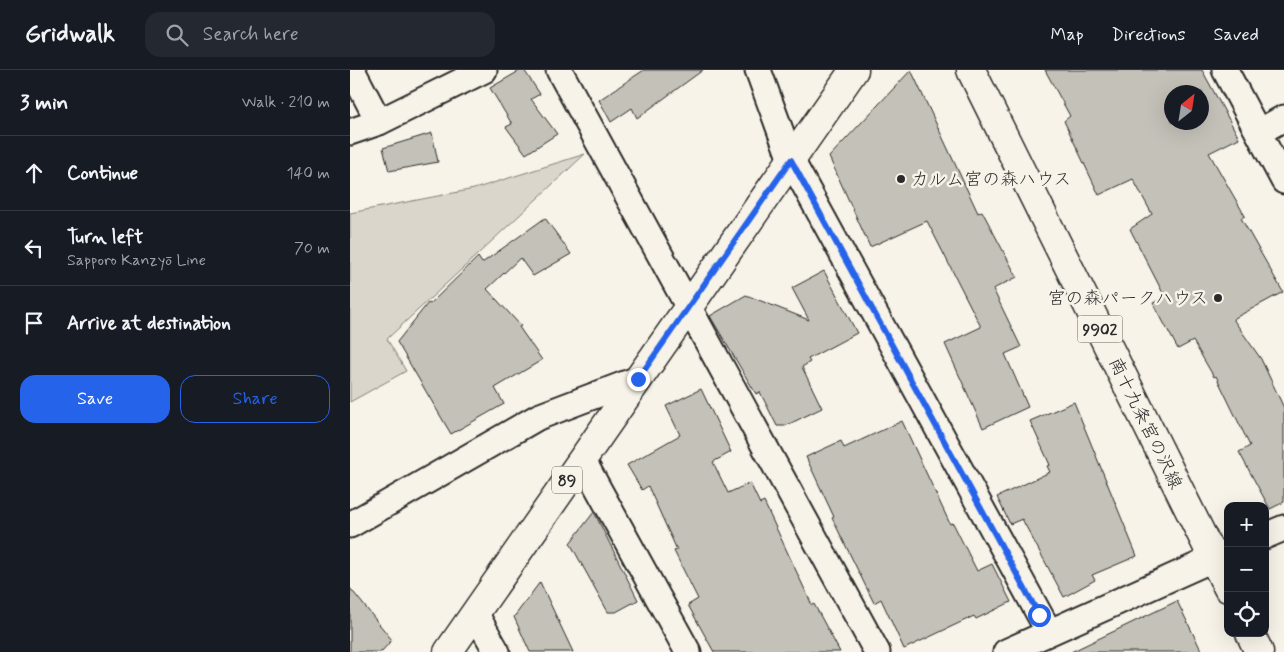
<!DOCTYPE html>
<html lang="en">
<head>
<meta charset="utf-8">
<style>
  body { margin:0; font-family:Mynerve,"Klee One",sans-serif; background:#242831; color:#f1f3f6 }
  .controls { position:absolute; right:15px; bottom:15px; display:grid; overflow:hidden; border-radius:10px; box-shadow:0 5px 20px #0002 }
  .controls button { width:45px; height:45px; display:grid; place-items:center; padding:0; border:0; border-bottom:1px solid #363941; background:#171b24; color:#f1f3f6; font:25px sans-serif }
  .compass { position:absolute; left:814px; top:15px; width:45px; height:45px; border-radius:50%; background:#171b24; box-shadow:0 5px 20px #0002; rotate:30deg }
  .stop { position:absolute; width:15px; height:15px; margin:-11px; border:4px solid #2563eb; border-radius:50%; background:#fff }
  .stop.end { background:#2563eb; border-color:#fff; box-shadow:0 1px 5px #0008 }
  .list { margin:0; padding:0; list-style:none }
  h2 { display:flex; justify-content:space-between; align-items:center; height:65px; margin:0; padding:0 20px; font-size:21px }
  h2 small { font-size:16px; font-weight:400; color:#9ea1a6 }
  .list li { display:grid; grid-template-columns:32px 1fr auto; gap:15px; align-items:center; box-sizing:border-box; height:75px; padding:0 20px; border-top:1px solid #363941 }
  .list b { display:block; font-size:19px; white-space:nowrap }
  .list p { margin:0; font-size:16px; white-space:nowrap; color:#9ea1a6 }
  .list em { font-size:16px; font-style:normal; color:#9ea1a6 }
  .actions { display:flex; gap:10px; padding:15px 20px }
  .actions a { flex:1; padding:11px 0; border:1px solid #2563eb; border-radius:15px; text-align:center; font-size:18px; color:#2563eb }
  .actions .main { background:#2563eb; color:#fff }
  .icon { flex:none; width:28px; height:28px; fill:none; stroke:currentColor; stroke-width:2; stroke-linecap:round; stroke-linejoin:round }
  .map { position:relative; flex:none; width:934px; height:582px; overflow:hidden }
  header { display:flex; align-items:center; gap:30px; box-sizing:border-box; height:70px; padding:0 25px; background:#171b24; border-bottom:1px solid #363941 }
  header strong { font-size:24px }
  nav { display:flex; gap:28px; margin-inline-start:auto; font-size:18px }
  .search { width:350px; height:45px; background:#242831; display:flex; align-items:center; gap:12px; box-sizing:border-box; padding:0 18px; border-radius:15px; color:#9ea1a6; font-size:19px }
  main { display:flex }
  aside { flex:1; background:#171b24 }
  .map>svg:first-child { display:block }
  .green { fill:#dad6cc; stroke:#82807c }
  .building { fill:#c4c1b9; stroke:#2b2b2b; fill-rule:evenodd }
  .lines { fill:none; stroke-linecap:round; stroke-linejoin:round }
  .minor-casing { stroke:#2b2b2b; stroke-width:29 }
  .major-casing { stroke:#2b2b2b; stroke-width:31 }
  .minor { stroke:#f7f3e8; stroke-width:25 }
  .major { stroke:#f7f3e8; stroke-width:28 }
  .route { stroke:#2563eb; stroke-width:6 }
  .poi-dot { fill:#2b2b2b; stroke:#f7f3e8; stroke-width:2 }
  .labels { text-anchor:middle; stroke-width:5; stroke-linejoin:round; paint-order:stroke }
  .shield { fill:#f7f3e8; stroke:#686764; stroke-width:1 }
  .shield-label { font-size:16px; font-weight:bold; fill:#2b2b2b }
  .poi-label { font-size:18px; fill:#2b2b2b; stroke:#f7f3e8; text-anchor:start }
  .street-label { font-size:18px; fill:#2b2b2b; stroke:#f7f3e8 }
</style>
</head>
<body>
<header>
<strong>Gridwalk</strong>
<div class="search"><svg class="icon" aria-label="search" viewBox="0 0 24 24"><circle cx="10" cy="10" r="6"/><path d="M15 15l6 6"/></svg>Search here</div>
<nav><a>Map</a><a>Directions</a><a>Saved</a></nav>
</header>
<main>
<aside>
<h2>3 min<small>Walk · 210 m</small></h2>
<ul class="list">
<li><svg class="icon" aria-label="ahead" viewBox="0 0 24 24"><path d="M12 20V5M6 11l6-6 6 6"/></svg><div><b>Continue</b></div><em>140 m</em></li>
<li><svg class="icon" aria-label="left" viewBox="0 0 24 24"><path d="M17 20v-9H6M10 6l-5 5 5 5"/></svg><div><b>Turn left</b><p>Sapporo Kanzyō Line</p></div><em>70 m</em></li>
<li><svg class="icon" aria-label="arrive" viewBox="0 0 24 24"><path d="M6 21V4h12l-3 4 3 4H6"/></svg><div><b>Arrive at destination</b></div></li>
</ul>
<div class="actions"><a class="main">Save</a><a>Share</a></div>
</aside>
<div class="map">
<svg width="934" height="582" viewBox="0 0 934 582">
  <rect width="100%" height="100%" fill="#f7f3e8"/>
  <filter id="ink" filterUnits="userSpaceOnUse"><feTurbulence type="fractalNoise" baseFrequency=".02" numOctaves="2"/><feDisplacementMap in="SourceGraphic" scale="10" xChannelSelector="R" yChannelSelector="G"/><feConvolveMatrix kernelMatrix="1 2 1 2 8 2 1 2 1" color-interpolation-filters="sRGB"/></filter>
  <g filter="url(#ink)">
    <path class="green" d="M235,84L37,269L56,301L0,332V143L124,119Z"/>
    <g class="building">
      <path d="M171,0H174L190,24L181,29L207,64L176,84L156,57L162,54L140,18Z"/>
      <path d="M294,0H353L287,48L282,38L261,52L249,30Z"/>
      <path d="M561,0L628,143L632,141L667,207L643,219L671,277L655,284L678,337L633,358L595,274L631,257L577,151L520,177L479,87Z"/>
      <path d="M695,0H852L889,68L859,83L895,146L891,148L933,222L883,249L911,289L934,338V432L920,439L889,382L900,376L866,306L864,307L843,271L828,279L803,233L815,227L780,159L802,144L783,109L749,125L714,51L720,46ZM822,22H852V52H822Z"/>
      <path d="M82,63L88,92L39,101L33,78Z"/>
      <path d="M195,148L221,184L183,206L170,188L137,219L171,256L169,257L192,290L145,318L154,334L101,364L47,272L78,233L80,234L128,187L132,193Z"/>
      <path d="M474,201L507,263L458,289L460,292L452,297L472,338L435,356H427L410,322L406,324L360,246L396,225L459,250L442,218Z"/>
      <path d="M351,319L381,382L363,392L378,423L400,413L410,434L414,432L462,535L464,534L490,582H364L338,535L348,529L324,481L327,480L298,416L292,420L277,395L330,365L316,336Z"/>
      <path d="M724,332L787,486L742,505L745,510L714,527L672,449L660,454L647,427L700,402L697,396L700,395L680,351Z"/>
      <path d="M552,351L600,454L603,453L627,501L642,494L661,532L626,549L624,546L554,579L531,529L524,533L482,448L484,447L456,387L491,371L494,378Z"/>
      <path d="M244,442L288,530L266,542H258L220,473Z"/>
      <path d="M190,512L223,582H180L164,547Z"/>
      <path d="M0,518L42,570L31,582H0Z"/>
      <path d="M827,531L852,582H721Z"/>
    </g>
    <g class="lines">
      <g class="minor-casing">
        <g id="minor">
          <path d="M2,0L29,52"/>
          <path d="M209,0L527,582"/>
          <path d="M408,0L441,90L699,562"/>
          <path d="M875,0L934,111"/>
          <path d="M0,62L29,52L134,0"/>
          <path d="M909,62L934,48"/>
          <path d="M232,389L338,582"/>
          <path d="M0,455L188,347L288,309"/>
          <path d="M915,466L934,458"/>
          <path d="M125,543L147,582"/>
          <path d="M656,582L878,482"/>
        </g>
      </g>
      <g class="major-casing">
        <g id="major">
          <path d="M621,0L878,518"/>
          <path d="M900,563L909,582"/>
          <path d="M98,582L504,0"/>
        </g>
      </g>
      <use href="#minor" class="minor"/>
      <use href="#major" class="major"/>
    </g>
  </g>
  <g class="lines" filter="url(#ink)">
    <path class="route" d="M288,309L441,90L689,545"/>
  </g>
  <g class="poi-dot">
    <circle cx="551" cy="109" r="5"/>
    <circle cx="868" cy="228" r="5"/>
  </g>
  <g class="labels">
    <g class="shield">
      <rect x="727.5" y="245.5" width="45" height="27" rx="4"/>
      <rect x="202" y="396.5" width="30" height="27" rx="4"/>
    </g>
    <g class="shield-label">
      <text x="750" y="265">9902</text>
      <text x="217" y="416">89</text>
    </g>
    <g class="poi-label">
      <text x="561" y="115">カルム宮の森ハウス</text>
      <text x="858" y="234" text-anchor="end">宮の森パークハウス</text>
    </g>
    <g class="street-label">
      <text transform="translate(796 353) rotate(64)" y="6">南十九条宮の沢線</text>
    </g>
  </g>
</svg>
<div class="controls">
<button>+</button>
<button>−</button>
<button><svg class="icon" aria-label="locate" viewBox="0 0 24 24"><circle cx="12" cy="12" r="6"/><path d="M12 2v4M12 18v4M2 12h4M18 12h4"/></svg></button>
</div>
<svg class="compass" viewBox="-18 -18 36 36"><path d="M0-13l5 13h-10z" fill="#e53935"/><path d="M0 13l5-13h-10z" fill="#9ea1a6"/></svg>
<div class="stop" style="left:689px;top:545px"></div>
<div class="stop end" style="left:288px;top:309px"></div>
</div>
</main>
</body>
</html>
